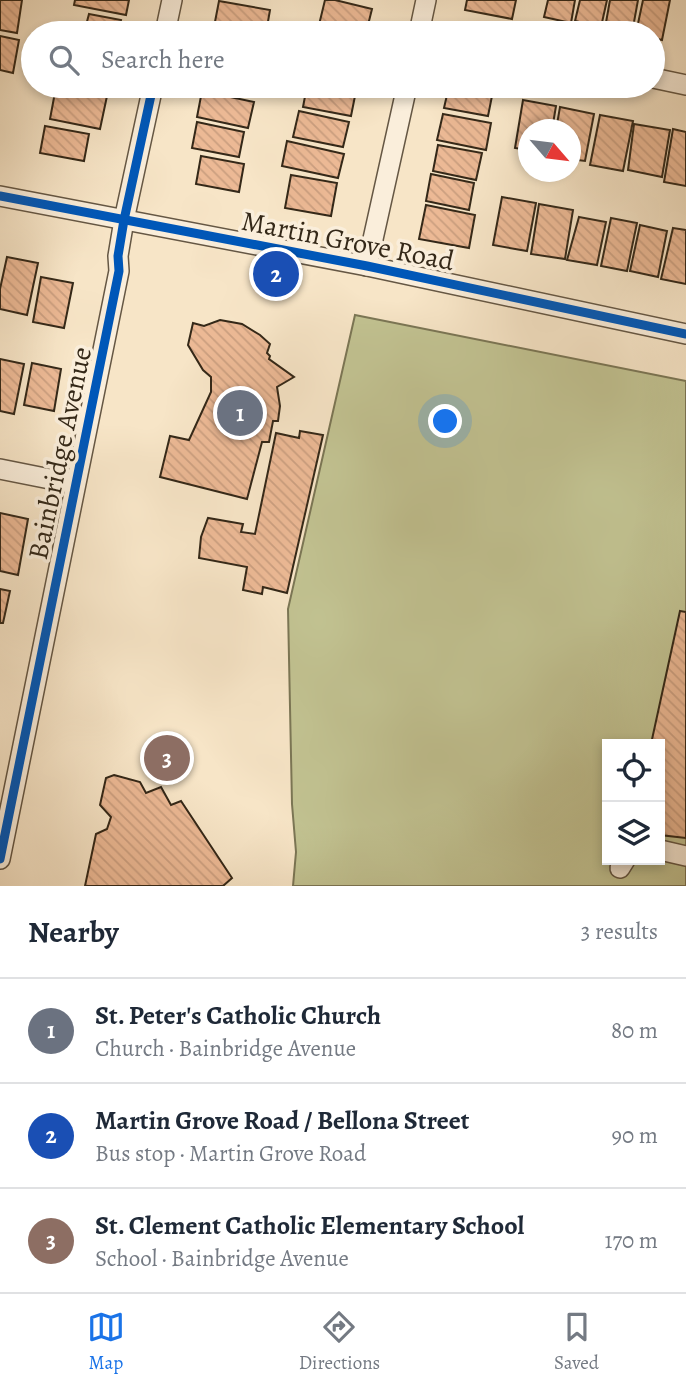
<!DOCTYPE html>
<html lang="en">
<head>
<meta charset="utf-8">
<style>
  body { margin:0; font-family:Alegreya,serif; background:#f2f2f3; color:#1f2937 }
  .controls { position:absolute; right:21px; bottom:21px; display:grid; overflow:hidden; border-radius:0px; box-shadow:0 4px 10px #0003 }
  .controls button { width:63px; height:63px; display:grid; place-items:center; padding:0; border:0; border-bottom:2px solid #e0e1e3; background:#fff; color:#1f2937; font:35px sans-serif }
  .compass { position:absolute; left:518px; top:119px; width:63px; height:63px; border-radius:50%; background:#fff; box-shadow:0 4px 10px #0003; rotate:118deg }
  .you { position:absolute; left:446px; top:422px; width:24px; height:24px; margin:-18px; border:5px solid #fff; border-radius:50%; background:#1a73e8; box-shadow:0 0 0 10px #1a73e833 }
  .badge { display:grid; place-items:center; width:46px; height:46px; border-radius:50%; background:#1a73e8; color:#fff; font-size:23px; font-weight:700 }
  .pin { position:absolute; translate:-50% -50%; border:4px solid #fff; box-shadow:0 2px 7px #0006 }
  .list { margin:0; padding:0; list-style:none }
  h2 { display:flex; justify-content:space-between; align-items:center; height:91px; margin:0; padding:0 28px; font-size:30px }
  h2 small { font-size:23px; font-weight:400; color:#747a83 }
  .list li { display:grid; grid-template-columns:46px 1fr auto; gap:21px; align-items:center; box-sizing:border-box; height:105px; padding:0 28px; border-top:2px solid #e0e1e3 }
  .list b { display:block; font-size:26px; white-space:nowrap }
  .list p { margin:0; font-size:23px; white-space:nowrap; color:#747a83 }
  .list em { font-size:23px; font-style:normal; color:#747a83 }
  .icon { flex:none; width:38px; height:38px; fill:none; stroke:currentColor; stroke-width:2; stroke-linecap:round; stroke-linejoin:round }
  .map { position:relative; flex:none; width:686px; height:886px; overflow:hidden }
  .search { position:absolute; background:#fff; box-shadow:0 4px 10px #0003; left:21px; right:21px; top:21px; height:77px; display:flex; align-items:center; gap:18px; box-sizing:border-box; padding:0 24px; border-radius:38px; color:#747a83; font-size:26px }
  .sheet { height:406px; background:#fff }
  nav { display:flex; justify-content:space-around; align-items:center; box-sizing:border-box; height:98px; border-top:2px solid #e0e1e3; background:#fff; font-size:19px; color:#747a83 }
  nav a { display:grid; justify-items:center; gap:4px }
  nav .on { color:#1a73e8 }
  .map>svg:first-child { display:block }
  .park { fill:#c2c392; stroke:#7b7655; stroke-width:2; fill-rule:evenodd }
  .building { fill:url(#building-back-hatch); stroke:#342818; stroke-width:2 }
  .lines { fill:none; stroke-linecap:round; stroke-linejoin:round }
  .minor-casing { stroke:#655744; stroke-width:22 }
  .minor { stroke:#faeedb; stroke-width:19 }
  .cycleway-casing { stroke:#faeedb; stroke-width:13 }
  .cycleway { stroke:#0057b8; stroke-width:9 }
  .labels { text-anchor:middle; stroke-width:7; stroke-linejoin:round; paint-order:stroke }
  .street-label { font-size:28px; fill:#342818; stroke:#faeedb }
</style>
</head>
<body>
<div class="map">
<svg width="686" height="886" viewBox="0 0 686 886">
  <defs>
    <pattern id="building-back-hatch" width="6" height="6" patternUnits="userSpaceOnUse" patternTransform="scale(1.75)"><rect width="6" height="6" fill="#ecb995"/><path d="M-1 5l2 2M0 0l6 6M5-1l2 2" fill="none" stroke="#cb9f80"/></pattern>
  </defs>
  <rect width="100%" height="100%" fill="#f7e5c7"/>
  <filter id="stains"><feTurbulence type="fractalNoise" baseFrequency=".00286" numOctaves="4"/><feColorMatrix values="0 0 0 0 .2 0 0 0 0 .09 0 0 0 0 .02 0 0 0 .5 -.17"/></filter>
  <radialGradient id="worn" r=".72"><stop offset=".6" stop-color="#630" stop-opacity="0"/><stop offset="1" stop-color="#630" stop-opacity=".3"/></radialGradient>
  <path class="park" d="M355,315L686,381V886H293L296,852L292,804L288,609ZM607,744H660V860H607Z"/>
  <g class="building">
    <path d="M0,0H22L17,33L0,30Z"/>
    <path d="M75,0H129L126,15L74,5Z"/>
    <path d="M325,0H335L372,9L366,33H336L318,29Z"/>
    <path d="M467,0H516L512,19L465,10Z"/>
    <path d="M548,0H575L571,23L544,17Z"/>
    <path d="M580,0H607L601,27L575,21Z"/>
    <path d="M610,0H638L632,33L605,28Z"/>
    <path d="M643,0H670L662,40L653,38V33H636Z"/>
    <path d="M219,1L270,10L266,33H249L214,27Z"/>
    <path d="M89,14L121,20L118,33H84Z"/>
    <path d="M0,36L19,40L13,73L0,70Z"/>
    <path d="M206,86H251L249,96L205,88Z"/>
    <path d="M307,86H357L351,116L303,107Z"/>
    <path d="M449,86H494L488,116L444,108Z"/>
    <path d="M56,87L107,96L100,129L50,119Z"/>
    <path d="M202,91L254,102L248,128L197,117Z"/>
    <path d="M523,100L556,106L552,130H528V150L515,148Z"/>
    <path d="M560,107L594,114L585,161L570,159V130H556Z"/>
    <path d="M299,111L349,122L343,147L293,137Z"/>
    <path d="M443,114L491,123L486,150L437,140Z"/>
    <path d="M600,115L633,121L623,171L590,165Z"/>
    <path d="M197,122L244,132L239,157L192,148Z"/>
    <path d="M634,124L670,130L662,177L628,170Z"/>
    <path d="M45,126L89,134L84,161L40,153Z"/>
    <path d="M673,129L686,132V186L664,182Z"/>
    <path d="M287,141L344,154L338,178L282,166Z"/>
    <path d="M438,145L482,153L476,180L433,171Z"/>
    <path d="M201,156L244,164L239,192L196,184Z"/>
    <path d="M431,174L474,183L469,210L426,201Z"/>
    <path d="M291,175L337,183L331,216L285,208Z"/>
    <path d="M502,197L536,203L527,251L493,245Z"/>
    <path d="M539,204L573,210L565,259L531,254Z"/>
    <path d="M426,205L475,215L469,248L419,239Z"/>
    <path d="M579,217L606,222L597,265L567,260Z"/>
    <path d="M611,218L637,223L627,271L601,266Z"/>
    <path d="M640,225L667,231L658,277L630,271Z"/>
    <path d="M673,228L686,230V284L661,279Z"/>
    <path d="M7,257L38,263L27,315L0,309V289Z"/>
    <path d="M41,277L73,283L64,328L33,322Z"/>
    <path d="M220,320L242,324L260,335L270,344L267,353L270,356L269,359L294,377L277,387L280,406L278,421H273L269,442H262L247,499L160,477L170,436L189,440L211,392V377L203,370L188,345L193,323L204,326Z"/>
    <path d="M0,359L24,364L14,414L0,411Z"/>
    <path d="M32,363L61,369L54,411L24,405Z"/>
    <path d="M300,431L323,435L287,593L263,587L262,594L243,590L247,567L199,558L201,537L208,518L243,524L241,532L255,534L276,433L299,438Z"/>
    <path d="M0,513L28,519L18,575L0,571Z"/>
    <path d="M0,589L10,591L3,623H0Z"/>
    <path d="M680,611L686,612V838L660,835V744H651Z"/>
    <path d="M114,775L140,782L146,793L161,787L171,805L181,801L232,878L223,886H85L96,834L107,829L111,817L100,805L106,778Z"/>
  </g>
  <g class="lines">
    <g class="minor-casing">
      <g id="minor">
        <path d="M165,33L172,0"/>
        <path d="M419,33L426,0"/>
        <path d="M653,78L686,85"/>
        <path d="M0,196L367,266L686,334"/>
        <path d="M367,266L407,86"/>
        <path d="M0,469L75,484"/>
        <path d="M660,850L686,856"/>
        <path d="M0,859L119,271L118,256L124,220L153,86"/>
        <path d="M620,868L625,860"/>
      </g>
    </g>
    <use href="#minor" class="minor"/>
    <g class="cycleway-casing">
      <g id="cycleway">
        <path d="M0,196L367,266L686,334"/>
        <path d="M0,859L119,271L118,256L124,220L153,86"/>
      </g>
    </g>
    <use href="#cycleway" class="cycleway"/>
  </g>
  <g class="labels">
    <g class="street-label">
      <text transform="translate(348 240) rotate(11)" y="10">Martin Grove Road</text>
      <text transform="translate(59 453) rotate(-78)" y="10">Bainbridge Avenue</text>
    </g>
  </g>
  <rect width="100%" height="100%" filter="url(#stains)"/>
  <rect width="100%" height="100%" fill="url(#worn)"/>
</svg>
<div class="controls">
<button><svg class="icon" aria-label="locate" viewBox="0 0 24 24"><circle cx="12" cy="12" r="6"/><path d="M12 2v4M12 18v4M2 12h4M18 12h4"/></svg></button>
<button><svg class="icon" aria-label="layers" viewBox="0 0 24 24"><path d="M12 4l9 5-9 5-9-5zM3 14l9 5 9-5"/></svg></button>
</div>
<svg class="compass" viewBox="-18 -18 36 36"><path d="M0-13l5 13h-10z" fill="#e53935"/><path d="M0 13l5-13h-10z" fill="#747a83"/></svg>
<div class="you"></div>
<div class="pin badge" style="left:240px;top:413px;background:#6b7280">1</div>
<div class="pin badge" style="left:276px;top:274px;background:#1a4fb4">2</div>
<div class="pin badge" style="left:167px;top:758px;background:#8d6e63">3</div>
<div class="search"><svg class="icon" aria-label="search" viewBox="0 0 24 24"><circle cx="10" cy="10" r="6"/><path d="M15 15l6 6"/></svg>Search here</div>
</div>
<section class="sheet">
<h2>Nearby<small>3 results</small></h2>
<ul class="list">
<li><span class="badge" style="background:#6b7280">1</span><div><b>St. Peter's Catholic Church</b><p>Church · Bainbridge Avenue</p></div><em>80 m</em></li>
<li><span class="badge" style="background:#1a4fb4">2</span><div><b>Martin Grove Road / Bellona Street</b><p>Bus stop · Martin Grove Road</p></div><em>90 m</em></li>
<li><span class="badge" style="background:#8d6e63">3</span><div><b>St. Clement Catholic Elementary School</b><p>School · Bainbridge Avenue</p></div><em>170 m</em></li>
</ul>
</section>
<nav>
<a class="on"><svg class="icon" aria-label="map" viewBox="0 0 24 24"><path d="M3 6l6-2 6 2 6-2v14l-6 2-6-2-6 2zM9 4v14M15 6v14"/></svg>Map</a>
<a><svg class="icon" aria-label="directions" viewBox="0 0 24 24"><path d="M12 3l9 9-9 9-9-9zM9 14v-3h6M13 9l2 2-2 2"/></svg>Directions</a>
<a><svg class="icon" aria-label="saved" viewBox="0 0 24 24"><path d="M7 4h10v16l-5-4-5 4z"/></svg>Saved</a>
</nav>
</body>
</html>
